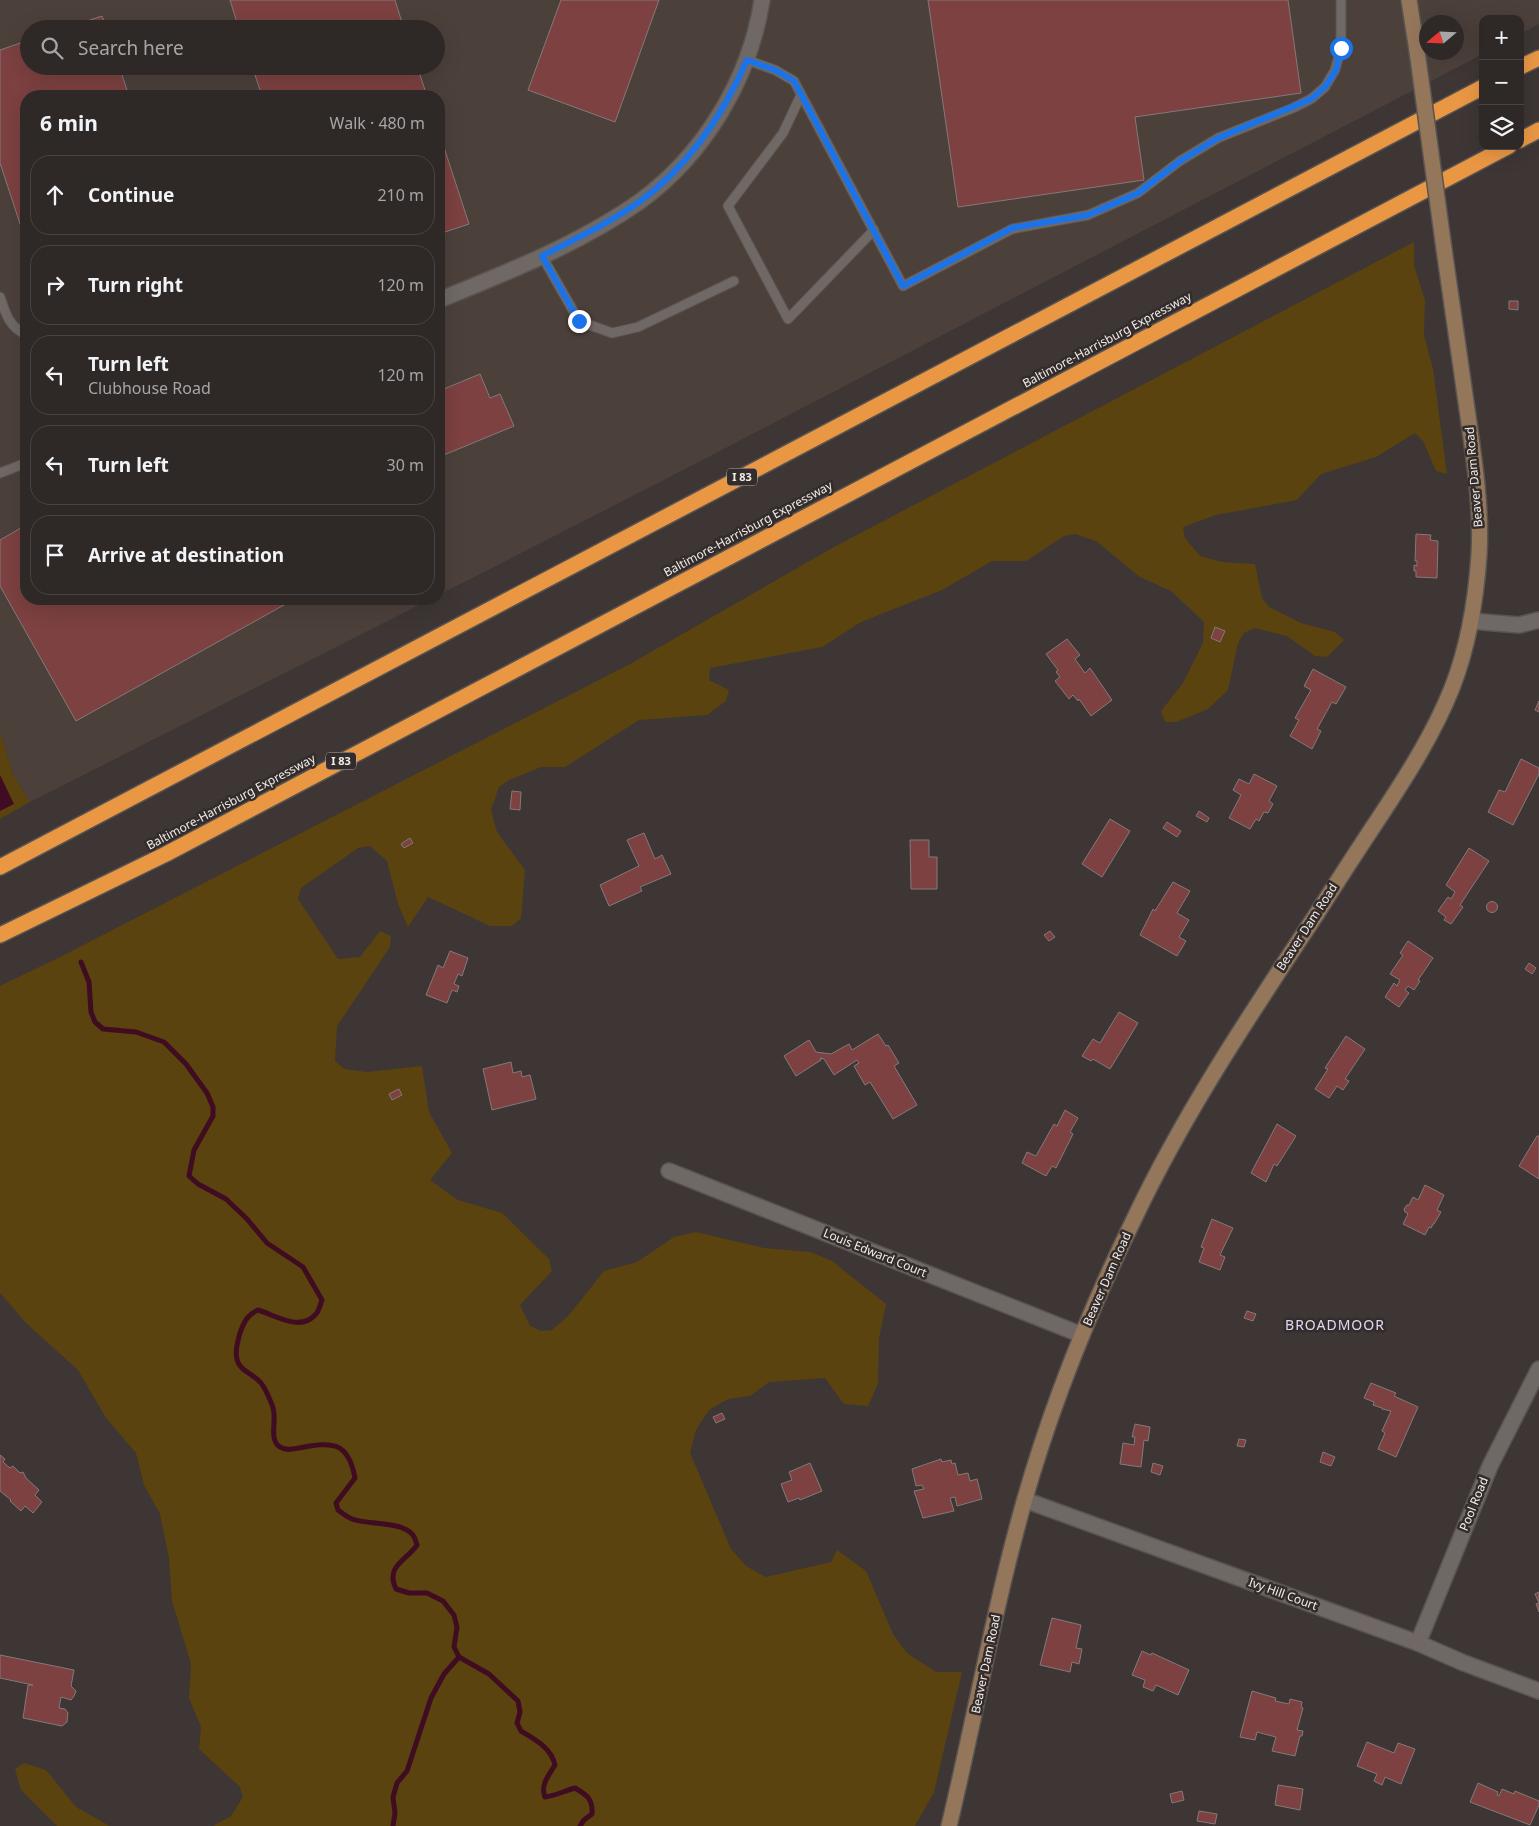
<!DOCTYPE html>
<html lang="en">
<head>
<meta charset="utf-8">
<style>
  body { margin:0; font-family:"Noto Sans",sans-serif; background:#36302f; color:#f1f3f6 }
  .controls { position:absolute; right:15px; top:15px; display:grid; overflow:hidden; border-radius:10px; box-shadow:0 5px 20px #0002 }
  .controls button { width:45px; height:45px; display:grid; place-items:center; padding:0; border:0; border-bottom:1px solid #494444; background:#2e2827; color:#f1f3f6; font:25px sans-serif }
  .compass { position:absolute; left:1419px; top:15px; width:45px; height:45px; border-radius:50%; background:#2e2827; box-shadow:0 5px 20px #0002; rotate:251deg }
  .stop { position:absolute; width:15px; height:15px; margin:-11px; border:4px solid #1a73e8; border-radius:50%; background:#fff }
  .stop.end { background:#1a73e8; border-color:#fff; box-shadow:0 1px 5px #0008 }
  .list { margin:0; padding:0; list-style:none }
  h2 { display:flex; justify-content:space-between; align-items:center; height:65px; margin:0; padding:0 20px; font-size:21px }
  h2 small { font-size:16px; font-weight:400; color:#a7a6a7 }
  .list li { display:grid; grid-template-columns:32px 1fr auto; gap:15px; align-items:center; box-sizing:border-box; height:80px; margin:0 10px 10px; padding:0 10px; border:1px solid #494444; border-radius:20px }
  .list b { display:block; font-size:19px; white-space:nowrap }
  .list p { margin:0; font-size:16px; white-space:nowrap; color:#a7a6a7 }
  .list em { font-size:16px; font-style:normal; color:#a7a6a7 }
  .icon { flex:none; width:28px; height:28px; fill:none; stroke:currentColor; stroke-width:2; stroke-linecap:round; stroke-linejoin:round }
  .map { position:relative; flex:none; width:1539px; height:1826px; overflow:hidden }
  .search { position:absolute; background:#2e2827; box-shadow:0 5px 20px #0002; left:20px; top:20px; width:425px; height:55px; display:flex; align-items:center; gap:12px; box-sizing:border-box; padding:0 18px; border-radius:28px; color:#a7a6a7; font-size:19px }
  .panel { position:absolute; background:#2e2827; box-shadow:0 5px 20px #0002; left:20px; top:90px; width:425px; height:515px; border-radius:20px }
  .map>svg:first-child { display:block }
  .built { fill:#4c403b; fill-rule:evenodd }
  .green { fill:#5a430f }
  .water { fill:#400c21 }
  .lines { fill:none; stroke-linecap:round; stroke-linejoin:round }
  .stream { stroke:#400c21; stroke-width:5 }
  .building { fill:#7c4140; stroke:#837a7a }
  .lane-casing { stroke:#595451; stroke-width:11 }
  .street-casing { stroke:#595451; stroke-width:18 }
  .secondary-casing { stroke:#595451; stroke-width:18 }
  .highway-casing { stroke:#595451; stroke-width:18 }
  .lane { stroke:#6f6865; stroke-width:9 }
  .street { stroke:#6f6865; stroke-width:15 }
  .secondary { stroke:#94765b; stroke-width:15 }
  .highway { stroke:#ea9744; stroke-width:15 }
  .secondary-bridge-casing { stroke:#595451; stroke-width:18; stroke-linecap:butt }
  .secondary-bridge { stroke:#94765b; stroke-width:15 }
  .route { stroke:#1a73e8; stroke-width:6 }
  .labels { text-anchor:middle; stroke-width:5; stroke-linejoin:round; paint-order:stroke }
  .shield { fill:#332c2a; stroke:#b8b3b1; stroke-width:1 }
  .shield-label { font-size:11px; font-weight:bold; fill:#f1edeb }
  .street-label { font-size:12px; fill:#f1edeb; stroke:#332c2a }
  .neighbourhood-label { font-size:14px; letter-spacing:1px; fill:#e0d7f4; stroke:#332c2a }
</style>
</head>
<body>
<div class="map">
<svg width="1539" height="1826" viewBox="0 0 1539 1826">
  <rect width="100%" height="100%" fill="#3d3634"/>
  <path class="built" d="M0,0H1539V24L1520,34V19H1483V54L658,483L439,595V96H26V599H431L30,802L13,774L0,731ZM1426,22H1456V52H1426ZM29,29H436V66H29Z"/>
  <g class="green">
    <path d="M1414,242V266L1425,300L1424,335L1433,369L1447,474L1436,471L1423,441L1415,433L1376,457L1321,474L1297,500L1216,515L1183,527L1185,538L1200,556L1222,562L1255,564L1262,598L1269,607L1301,623L1335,632L1344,640L1327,657L1315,656L1287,636L1254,628L1244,633L1238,643L1228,690L1208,709L1176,722H1165L1161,711L1183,683L1203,643L1204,622L1171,591L1140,577L1096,541L1075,534L1064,536L1026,561H992L942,590L861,622L822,647L710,668L709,680L729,690L726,701L707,715L639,720L565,767H541L509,780L499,787L491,810L497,832L525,870L521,918L512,926H490L428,897L408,927L398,904L387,861L370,846L358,848L301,888L298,899L338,959L360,957L380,931L391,936L390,947L337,1026L335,1061L344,1069L367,1072L422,1066L429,1112L452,1153L430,1180L458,1200L502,1213L549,1259L552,1271L520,1305L530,1326L541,1331L552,1330L569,1315L604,1271L637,1262L674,1237L696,1232L764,1248L810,1252L832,1261L886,1304L879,1338L878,1384L868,1406L844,1404L825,1378L769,1382L750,1396L728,1399L709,1410L696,1430L690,1453L731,1549L746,1566L766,1577L831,1562L837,1550L866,1571L893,1634L907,1653L936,1672H962L934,1792L915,1826H213L231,1816L243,1797L240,1787L199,1749L201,1727L189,1698L191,1664L172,1601L169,1558L160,1514L144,1485L136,1453L106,1418L78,1370L26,1323L0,1293V986L58,958L630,664L834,547Z"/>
    <path d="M0,731L13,774L30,802L0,819Z"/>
    <path d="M24,1763L46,1770L76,1807L110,1826H57L21,1790L15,1769Z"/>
  </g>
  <path class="water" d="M0,775L14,804L0,811Z"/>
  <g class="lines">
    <g class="stream">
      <path d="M81,962L89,982L91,1012L95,1022L103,1029L136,1032L164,1042L186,1064L207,1093L213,1107V1116L194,1150L189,1176L198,1184L226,1199L247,1219L267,1243L303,1267L322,1300C320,1305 319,1312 315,1315C300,1332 275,1315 258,1310C247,1315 244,1322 240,1333C237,1344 232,1360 243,1369C249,1374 256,1377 261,1383C265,1388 268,1395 270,1400C272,1404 274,1410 274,1415C275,1425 270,1441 280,1447C286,1451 293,1449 299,1448C331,1442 348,1440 355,1478L336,1503L338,1510C342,1513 347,1517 352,1519C368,1525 400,1521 412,1534C415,1537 416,1542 417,1545C406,1561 385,1566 396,1589L409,1593H427L443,1601L454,1615L457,1627L454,1647L459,1657L489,1674L518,1701L520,1712L517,1723L521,1731C536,1740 551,1748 555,1765C549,1775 540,1785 545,1797C555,1796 564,1791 575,1788C587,1795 593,1799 592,1814L584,1820L580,1826"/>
      <path d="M393,1826L395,1813L393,1797L397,1783L407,1771L431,1698L444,1674L459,1657"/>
    </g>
  </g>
  <g class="building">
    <path d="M230,0H395L404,29H239Z"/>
    <path d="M561,0H659L615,122L528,90Z"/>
    <path d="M928,0H1288L1301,93L1135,117L1144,180L958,207Z"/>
    <path d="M102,16L107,29H63Z"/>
    <path d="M29,40V66H119L129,96H26V242L0,163V50Z"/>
    <path d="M252,66H417L427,96H262Z"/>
    <path d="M439,132L469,224L439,234Z"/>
    <path d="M1509,301H1518V310L1509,309Z"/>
    <path d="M480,374L490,398L500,394L514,426L439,457V391Z"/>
    <path d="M26,525V599H280L284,605L76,721L0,586V540Z"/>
    <path d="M1416,534L1431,535L1430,540L1438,541L1437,578L1416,577V571H1414V565L1417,566V561H1415Z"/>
    <path d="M1215,627L1225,631L1220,642L1211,638Z"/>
    <path d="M1067,639L1080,655L1075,659L1085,673L1090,668L1112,700L1091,716L1079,699L1078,701L1073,695L1069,699L1055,681L1060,677L1056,672L1058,670L1046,654Z"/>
    <path d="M1313,669L1346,687L1336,704L1332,702L1317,729L1321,731L1312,749L1290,736L1299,720L1295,718L1311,690L1304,686Z"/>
    <path d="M1539,701V712L1535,710Z"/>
    <path d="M1521,759L1539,768V774L1513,825L1488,812L1499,790L1505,792Z"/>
    <path d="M1254,774L1277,786L1269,801L1273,804L1268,813L1264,812L1259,821L1256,819L1250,829L1229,818L1241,795L1233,790L1239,779L1249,784Z"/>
    <path d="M512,791L521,792L520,810L510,809Z"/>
    <path d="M1199,811L1209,818L1207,822L1196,816Z"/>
    <path d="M1110,819L1130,831L1102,877L1082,864Z"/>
    <path d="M1167,822L1181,831L1177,837L1163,828Z"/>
    <path d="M644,833L655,859L662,855L671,874L640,887L642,891L609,906L600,885L639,866L627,840Z"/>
    <path d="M410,838L413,843L404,848L401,844Z"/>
    <path d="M910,840H929V857H937V889H911Z"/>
    <path d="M1469,848L1489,861L1460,905L1463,907L1451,924L1444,920L1446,917L1438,911L1448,897L1451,899L1455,892L1446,885Z"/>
    <path d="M1173,882L1190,891L1177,913L1189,920L1179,937L1186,941L1177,956L1140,935L1153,909L1155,911Z"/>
    <circle cx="1492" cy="907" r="5.5"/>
    <path d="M1050,931L1055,937L1049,941L1044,935Z"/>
    <path d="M1408,941L1433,958L1418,980L1420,981L1414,990L1408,986L1405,990L1409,993L1399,1007L1385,997L1394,983L1397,986L1400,980L1390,974L1403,955L1400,953Z"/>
    <path d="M450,951L468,958L462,976L458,974L454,984L459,986L457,992L452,990L447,1003L426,995L438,965L443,968Z"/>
    <path d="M1529,963L1536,968L1532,974L1525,969Z"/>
    <path d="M1119,1012L1138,1023L1110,1069L1093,1059L1091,1061L1082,1056L1093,1039L1100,1043Z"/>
    <path d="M878,1034L886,1046L888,1045L899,1063L894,1066L917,1105L893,1119L870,1082L865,1085L854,1066L859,1063L857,1060L834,1075L824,1059L820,1058L821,1060L796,1076L784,1056L809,1040L816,1052L831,1054L849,1044L852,1050Z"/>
    <path d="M1346,1036L1365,1049L1345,1079L1349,1081L1343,1090L1337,1086L1329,1098L1315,1089L1328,1069L1325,1068Z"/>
    <path d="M511,1062L513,1073L521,1071L522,1077L530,1075L536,1099L492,1110L483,1069Z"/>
    <path d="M399,1089L402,1095L392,1100L389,1094Z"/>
    <path d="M1065,1110L1078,1118L1070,1132L1073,1134L1056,1168L1052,1166L1046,1176L1022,1163L1027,1152L1036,1156L1054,1124L1057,1126Z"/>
    <path d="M1277,1124L1296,1136L1277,1166L1274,1164L1266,1182L1251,1173Z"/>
    <path d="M1537,1136H1539V1179L1519,1166Z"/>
    <path d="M1425,1185L1444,1195L1437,1210L1441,1212L1434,1224H1433L1431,1228L1429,1227L1425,1235L1403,1224L1408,1214L1405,1212L1404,1209L1407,1205H1409L1413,1197L1418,1200Z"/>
    <path d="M1212,1219L1233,1228L1220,1255L1225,1257L1220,1270L1199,1262L1204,1248L1201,1247Z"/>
    <path d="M1247,1311L1256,1314L1253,1321L1244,1318Z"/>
    <path d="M1371,1383L1396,1393L1394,1396L1418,1407L1396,1457L1378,1449L1385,1433L1382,1431L1391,1411L1382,1409V1408L1373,1405L1374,1402L1364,1398Z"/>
    <path d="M722,1413L725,1419L716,1423L713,1417Z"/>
    <path d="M1135,1424L1150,1427L1148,1441L1144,1440L1141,1467L1120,1464L1123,1443L1134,1445L1135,1437H1132Z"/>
    <path d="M1239,1439L1246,1440L1244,1447L1237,1446Z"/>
    <path d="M1323,1452L1335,1457L1331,1466L1320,1462Z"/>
    <path d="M0,1455L5,1459L3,1462L10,1468L13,1466L20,1473L23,1472L26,1478L39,1490L35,1495L42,1502L33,1513L25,1506L21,1511L10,1501L11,1500L0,1491Z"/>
    <path d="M941,1459L942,1462L951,1460L952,1464L955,1463L958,1475L968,1473L970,1481L977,1479L982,1499L957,1506L955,1497L950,1498L954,1511L923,1518L914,1491L924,1489L922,1485L916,1486L912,1469Z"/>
    <path d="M810,1463L822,1491L800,1500L799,1498L788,1502L781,1484L792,1480L789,1472Z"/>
    <path d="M1153,1463L1163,1466L1160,1475L1151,1472Z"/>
    <path d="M1539,1592V1612L1536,1604L1539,1603L1535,1594Z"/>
    <path d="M1052,1618L1081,1625L1076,1648L1082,1649L1079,1664L1072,1662L1070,1672L1040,1665Z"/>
    <path d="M1142,1651L1151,1655L1152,1653L1189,1670L1178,1695L1156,1685L1153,1691L1143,1687L1145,1680L1132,1675Z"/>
    <path d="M0,1655L74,1670L71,1686L76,1691L74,1696L71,1700L61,1697L59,1708L65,1709L68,1713L67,1722L62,1726L23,1718L28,1685H33L0,1678Z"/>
    <path d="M1252,1691L1269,1696L1276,1698L1275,1701L1289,1704L1290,1699L1302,1702L1301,1707L1303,1708L1297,1730L1303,1731L1302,1736H1300L1295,1756L1272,1751L1276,1737L1257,1732L1255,1740L1240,1737Z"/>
    <path d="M1367,1742L1394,1753L1398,1743L1415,1749L1401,1784L1385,1777L1382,1785L1374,1781L1377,1774L1357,1766Z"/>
    <path d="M1478,1783L1498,1792L1497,1795L1499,1796L1502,1789L1514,1794L1515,1791L1539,1801V1805L1530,1825L1470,1802Z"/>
    <path d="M1278,1785L1303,1789L1300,1810L1275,1805Z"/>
    <path d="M1182,1791L1184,1800L1172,1803L1170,1794Z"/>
    <path d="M1199,1811L1217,1814L1215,1824L1197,1821Z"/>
  </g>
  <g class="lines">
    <g class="lane-casing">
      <g id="lane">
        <path d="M747,60L775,70L794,81L903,286L1012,229L1088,215L1138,193L1180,161L1218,138L1293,108L1311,99L1325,87L1335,70L1341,48V0"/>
        <path d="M801,95L783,133L728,206L788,319L874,230"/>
        <path d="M542,256L579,321L612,333L638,327L734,281"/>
        <path d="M0,297C6,315 9,326 26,335"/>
        <path d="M0,473L26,463"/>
      </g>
    </g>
    <g class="street-casing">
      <g id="street">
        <path d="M439,300C506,273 579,244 639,202C704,155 750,79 762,0"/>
        <path d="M1471,621L1519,625L1539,620"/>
        <path d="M669,1171L1082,1335"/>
        <path d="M1025,1500L1418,1643L1464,1663L1539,1691"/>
        <path d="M1418,1643L1490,1466L1539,1369"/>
      </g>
    </g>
    <g class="secondary-casing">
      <g id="secondary">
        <path d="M1409,0L1417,51"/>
        <path d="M949,1826C975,1718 994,1608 1024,1502C1052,1403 1091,1307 1136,1215C1186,1110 1252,1012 1316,915C1337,882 1359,848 1381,815C1408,774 1434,733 1452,688C1468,647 1476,599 1479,555C1482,504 1473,452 1466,402C1459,351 1451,300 1444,249"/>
      </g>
    </g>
    <g class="highway-casing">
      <g id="highway">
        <path d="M1520,67L1539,58"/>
        <path d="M1520,140L1539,130"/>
        <path d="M0,867L1483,87"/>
        <path d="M0,935L166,854L1509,146"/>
      </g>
    </g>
    <use href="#lane" class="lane"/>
    <use href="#street" class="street"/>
    <use href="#secondary" class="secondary"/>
    <use href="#highway" class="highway"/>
    <g class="secondary-bridge-casing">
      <path id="secondary-bridge" d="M1417,51L1444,249"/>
    </g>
    <use href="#secondary-bridge" class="secondary-bridge"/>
  </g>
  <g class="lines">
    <path class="route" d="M579,321L542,256C575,239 609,223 639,202C689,166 723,115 747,60L775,70L794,81L903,286L1012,228L1088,215L1138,193L1180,161L1218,138L1311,99L1325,87L1336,70L1341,48"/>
  </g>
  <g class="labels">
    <g class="shield">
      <rect x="727" y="468.5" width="30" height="17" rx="4"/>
      <rect x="326" y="752.5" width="30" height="17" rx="4"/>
    </g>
    <g class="shield-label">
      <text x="742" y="481">I 83</text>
      <text x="341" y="765">I 83</text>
    </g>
    <g class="street-label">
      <text transform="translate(1107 340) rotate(-28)" y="4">Baltimore-Harrisburg Expressway</text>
      <text transform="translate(1474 477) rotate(-95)" y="4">Beaver Dam Road</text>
      <text transform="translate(748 529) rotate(-28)" y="4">Baltimore-Harrisburg Expressway</text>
      <text transform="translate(231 802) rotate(-28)" y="4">Baltimore-Harrisburg Expressway</text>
      <text transform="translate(1307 927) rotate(-57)" y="4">Beaver Dam Road</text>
      <text transform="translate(875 1253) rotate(22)" y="4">Louis Edward Court</text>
      <text transform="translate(1107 1279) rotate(-66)" y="4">Beaver Dam Road</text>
      <text transform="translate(1474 1504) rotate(-68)" y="4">Pool Road</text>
      <text transform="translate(1283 1594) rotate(20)" y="4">Ivy Hill Court</text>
      <text transform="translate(986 1664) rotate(-78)" y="4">Beaver Dam Road</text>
    </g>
    <g class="neighbourhood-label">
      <text x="1335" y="1330">BROADMOOR</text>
    </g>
  </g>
</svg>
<div class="controls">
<button>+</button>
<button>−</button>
<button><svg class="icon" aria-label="layers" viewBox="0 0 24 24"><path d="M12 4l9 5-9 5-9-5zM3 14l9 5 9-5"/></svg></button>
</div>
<svg class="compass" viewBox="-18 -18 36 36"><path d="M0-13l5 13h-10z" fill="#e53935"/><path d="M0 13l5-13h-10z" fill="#a7a6a7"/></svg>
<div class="stop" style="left:1341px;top:48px"></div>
<div class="stop end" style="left:579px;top:321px"></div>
<div class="search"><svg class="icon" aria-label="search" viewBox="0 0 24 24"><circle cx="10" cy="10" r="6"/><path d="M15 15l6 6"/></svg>Search here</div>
<section class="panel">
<h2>6 min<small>Walk · 480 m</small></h2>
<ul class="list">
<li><svg class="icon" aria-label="ahead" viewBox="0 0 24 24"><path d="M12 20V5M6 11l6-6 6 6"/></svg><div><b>Continue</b></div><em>210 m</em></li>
<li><svg class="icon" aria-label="right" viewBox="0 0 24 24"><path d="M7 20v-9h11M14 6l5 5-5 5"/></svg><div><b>Turn right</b></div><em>120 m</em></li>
<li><svg class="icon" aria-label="left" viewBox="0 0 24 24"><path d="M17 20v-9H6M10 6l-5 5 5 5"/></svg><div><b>Turn left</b><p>Clubhouse Road</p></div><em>120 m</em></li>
<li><svg class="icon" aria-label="left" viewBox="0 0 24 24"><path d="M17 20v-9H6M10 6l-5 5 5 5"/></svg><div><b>Turn left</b></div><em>30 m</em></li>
<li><svg class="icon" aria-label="arrive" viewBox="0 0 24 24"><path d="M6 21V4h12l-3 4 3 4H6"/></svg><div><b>Arrive at destination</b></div></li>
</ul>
</section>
</div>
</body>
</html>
